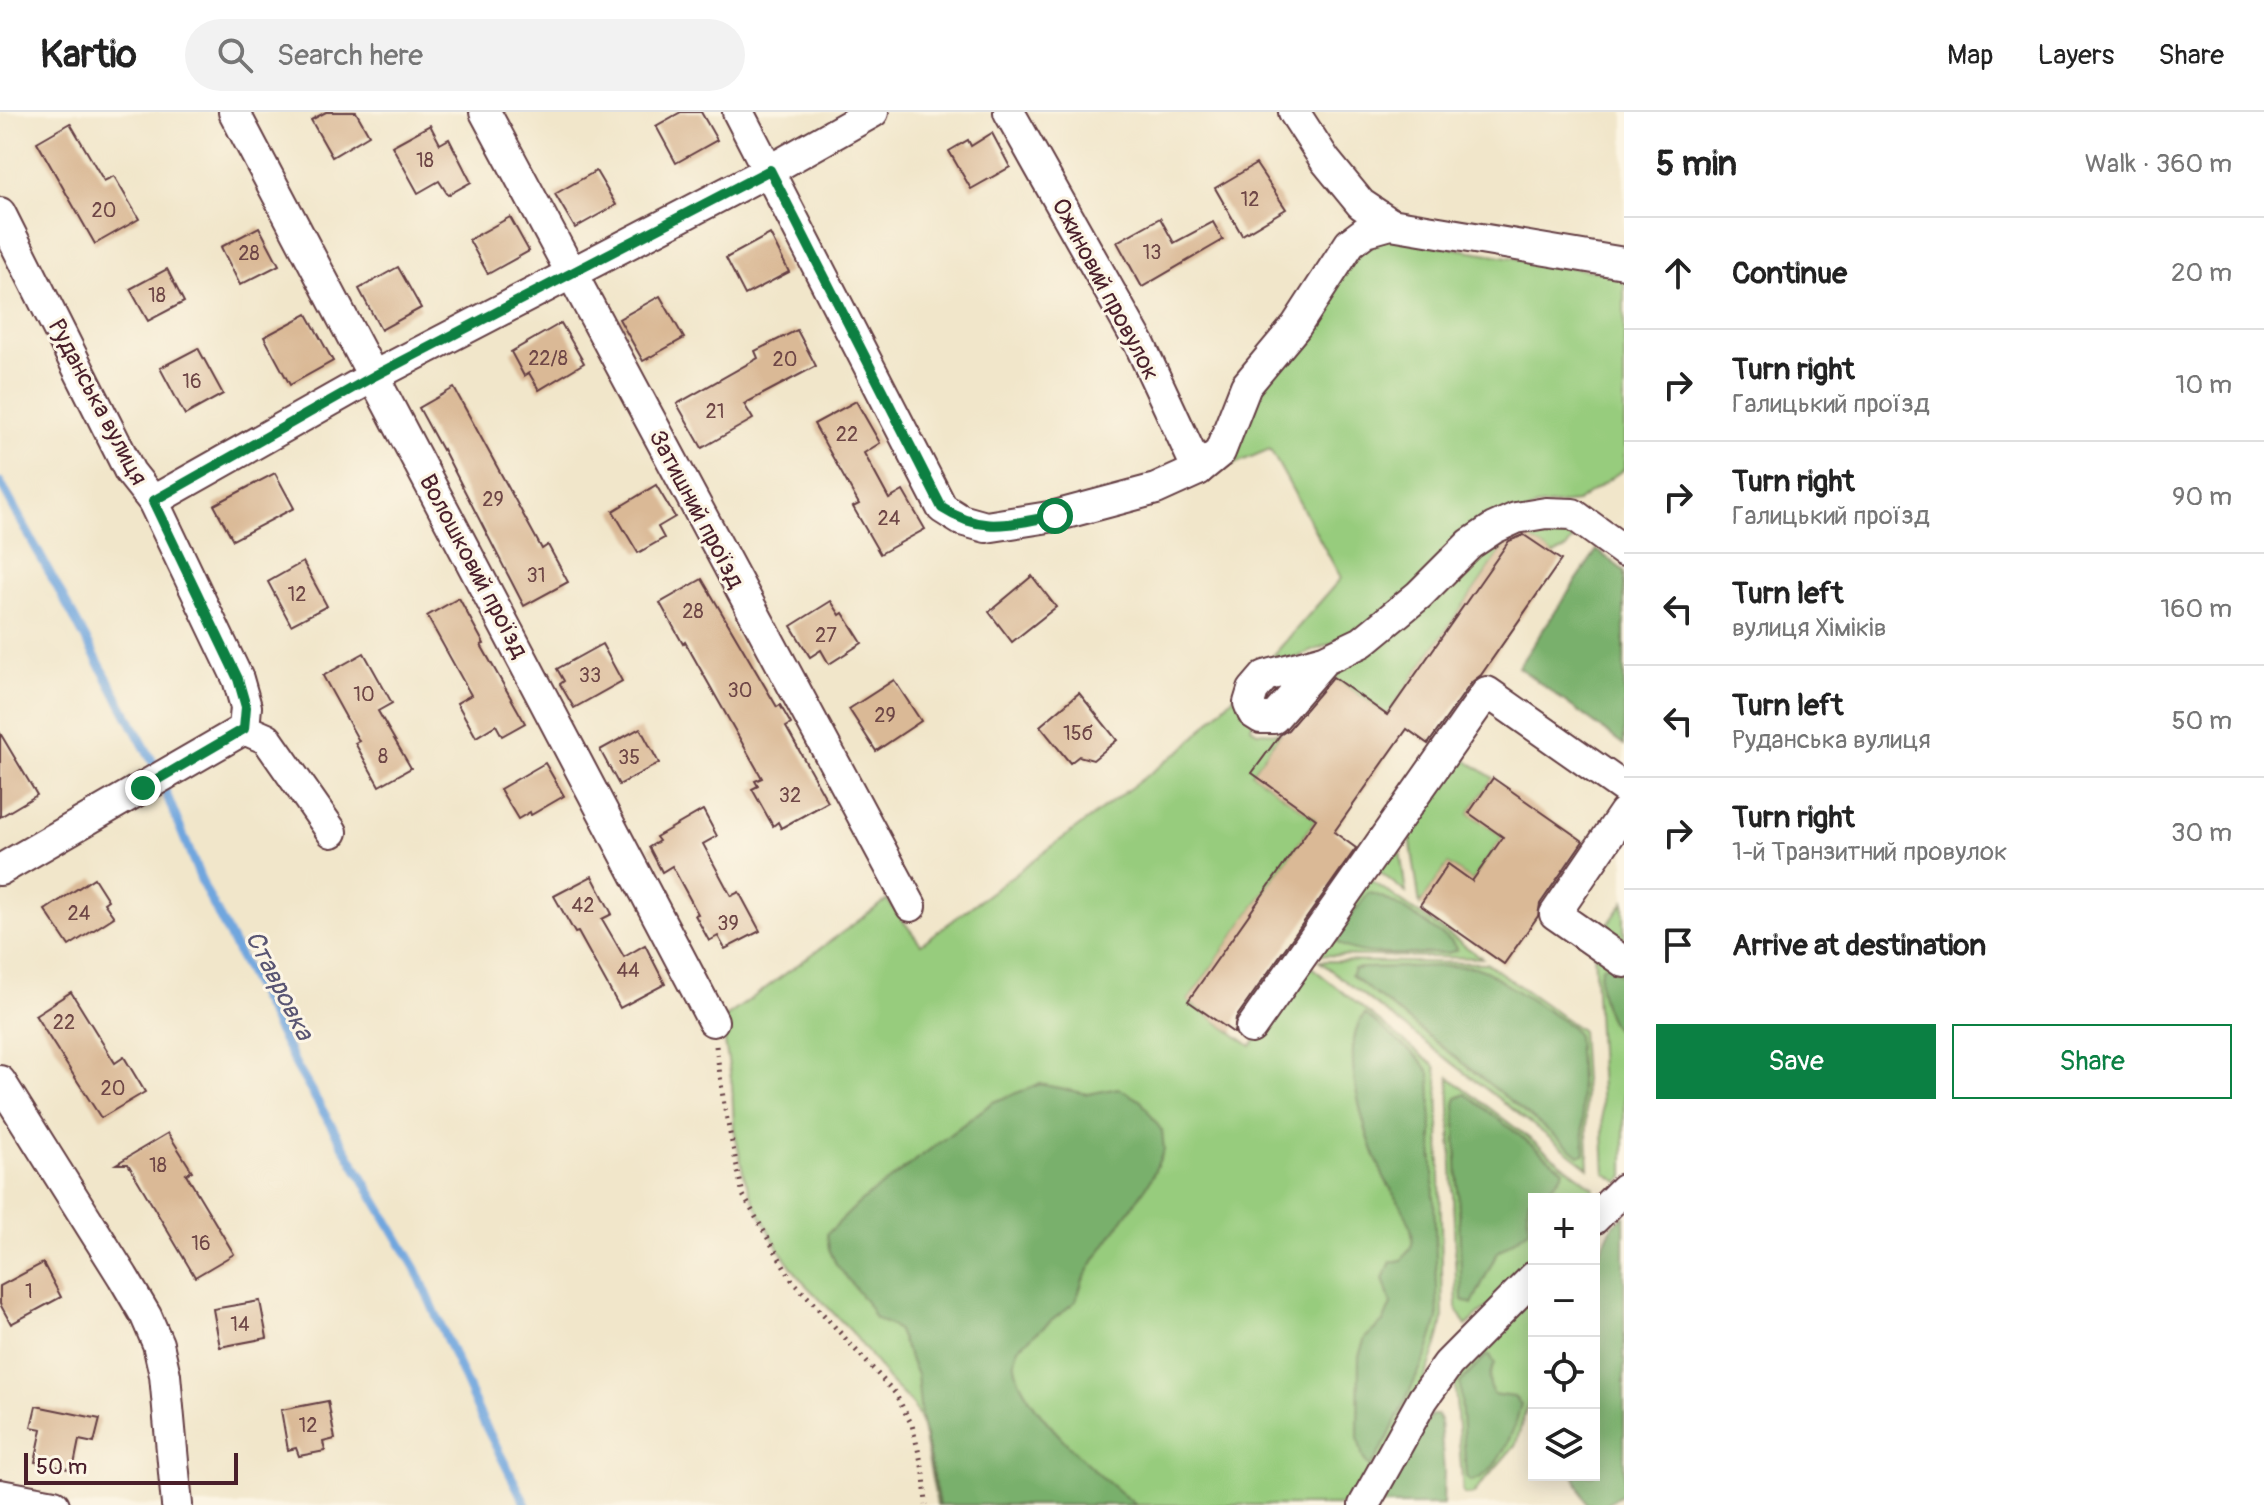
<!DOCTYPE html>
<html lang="en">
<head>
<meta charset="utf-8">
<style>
  body { margin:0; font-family:Pangolin,sans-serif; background:#f2f2f2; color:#222 }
  .controls { position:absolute; right:24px; bottom:24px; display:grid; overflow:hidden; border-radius:0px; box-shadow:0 4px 20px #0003 }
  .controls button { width:72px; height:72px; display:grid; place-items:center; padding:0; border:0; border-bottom:2px solid #e0e0e0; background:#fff; color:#222; font:40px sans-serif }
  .scale { position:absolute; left:24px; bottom:20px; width:214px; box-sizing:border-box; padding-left:8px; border:4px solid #4a1f2b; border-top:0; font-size:22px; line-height:28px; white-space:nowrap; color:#4a1f2b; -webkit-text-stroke:6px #fcf5e5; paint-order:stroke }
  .stop { position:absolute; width:24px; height:24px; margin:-18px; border:6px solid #0b8043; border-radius:50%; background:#fff }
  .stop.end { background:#0b8043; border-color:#fff; box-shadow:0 2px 8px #0008 }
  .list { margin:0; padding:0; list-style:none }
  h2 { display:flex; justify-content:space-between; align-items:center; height:104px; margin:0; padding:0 32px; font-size:34px }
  h2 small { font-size:26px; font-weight:400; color:#767676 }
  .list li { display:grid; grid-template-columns:52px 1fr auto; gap:24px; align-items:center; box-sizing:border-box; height:112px; padding:0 32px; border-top:2px solid #e0e0e0 }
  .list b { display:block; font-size:30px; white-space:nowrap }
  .list p { margin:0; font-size:26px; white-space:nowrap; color:#767676 }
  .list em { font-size:26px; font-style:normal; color:#767676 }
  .actions { display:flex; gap:16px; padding:24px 32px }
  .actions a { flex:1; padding:18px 0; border:2px solid #0b8043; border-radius:0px; text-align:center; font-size:28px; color:#0b8043 }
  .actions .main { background:#0b8043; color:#fff }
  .icon { flex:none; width:44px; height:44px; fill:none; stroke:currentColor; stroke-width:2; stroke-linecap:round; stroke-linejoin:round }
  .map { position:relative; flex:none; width:1624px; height:1393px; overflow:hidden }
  header { display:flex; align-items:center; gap:48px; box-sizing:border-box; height:112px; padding:0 40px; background:#fff; border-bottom:2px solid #e0e0e0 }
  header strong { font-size:38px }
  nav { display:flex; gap:44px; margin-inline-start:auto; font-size:28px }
  .search { width:560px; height:72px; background:#f2f2f2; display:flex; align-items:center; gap:20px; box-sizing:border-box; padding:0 28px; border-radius:44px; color:#767676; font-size:30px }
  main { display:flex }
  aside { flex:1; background:#fff }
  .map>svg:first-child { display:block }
  .green { fill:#97cc7d; stroke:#707654; stroke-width:2 }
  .forest { fill:#79b06c; stroke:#62684c; stroke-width:2 }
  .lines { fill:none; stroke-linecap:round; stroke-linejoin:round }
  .stream { stroke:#70a6de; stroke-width:9 }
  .building { fill:#dab996 }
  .minor-casing { stroke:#633d43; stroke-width:34 }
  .path { stroke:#633d43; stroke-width:5; stroke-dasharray:2 6; stroke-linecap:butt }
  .minor { stroke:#fff; stroke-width:30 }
  .route { stroke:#0b8043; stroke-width:10 }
  .labels { text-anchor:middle; stroke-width:6; stroke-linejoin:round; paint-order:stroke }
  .number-label { font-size:20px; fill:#6e4646 }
  .street-label { font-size:24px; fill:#4a1f2b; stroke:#fcf5e5 }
  .water-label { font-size:26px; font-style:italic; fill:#595573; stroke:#fcf5e5 }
</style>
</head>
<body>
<header>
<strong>Kartio</strong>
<div class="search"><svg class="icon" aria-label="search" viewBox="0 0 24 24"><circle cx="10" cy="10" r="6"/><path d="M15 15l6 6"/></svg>Search here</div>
<nav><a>Map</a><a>Layers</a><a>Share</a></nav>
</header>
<main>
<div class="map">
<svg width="1624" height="1393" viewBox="0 0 1624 1393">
  <rect width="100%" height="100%" fill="#fcf5e5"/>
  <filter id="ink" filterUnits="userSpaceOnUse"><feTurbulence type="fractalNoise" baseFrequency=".0125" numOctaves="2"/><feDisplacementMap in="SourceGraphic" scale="16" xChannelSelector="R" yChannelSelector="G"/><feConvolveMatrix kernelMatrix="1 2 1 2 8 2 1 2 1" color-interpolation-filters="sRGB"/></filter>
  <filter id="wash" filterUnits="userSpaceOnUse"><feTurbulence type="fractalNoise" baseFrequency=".006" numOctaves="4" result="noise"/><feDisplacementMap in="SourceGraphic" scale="32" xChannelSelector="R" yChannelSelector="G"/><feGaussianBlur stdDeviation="1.8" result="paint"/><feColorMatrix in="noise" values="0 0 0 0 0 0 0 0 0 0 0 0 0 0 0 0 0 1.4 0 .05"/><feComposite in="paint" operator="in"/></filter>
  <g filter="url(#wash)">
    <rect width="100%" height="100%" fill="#f1e6ca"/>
    <g class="green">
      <path d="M1373,123L1624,164V357L1577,390L1536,394L1368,516L1269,557L1251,615L1257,620L1281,621L1252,661L1316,707L1188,889L1251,934L1310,854L1435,954L1438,967L1443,1207C1434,1264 1387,1341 1359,1393H937L921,1310L913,1293L892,1272L851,1219L802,1169L778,1136L754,1090L744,1064L734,1016L732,972L722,913L726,905L887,788L921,832L1184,636L1271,546L1341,466L1270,337L1187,372Z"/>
      <path d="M1556,409L1578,420L1566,437L1553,443L1516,418L1387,603L1326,560L1502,420Z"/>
      <path d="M1457,642L1493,666L1469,701L1503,725L1472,769L1448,752L1420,793L1408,711Z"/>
      <path d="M1398,725L1406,781L1375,756Z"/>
      <path d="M1368,766L1482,846L1316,843Z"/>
      <path d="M1624,790V841L1600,824Z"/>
      <path d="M1594,839L1624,859V1065L1619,1070L1605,1061Z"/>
      <path d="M1319,849L1487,851L1581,918L1589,1056Z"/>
      <path d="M1449,965L1594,1076L1591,1087H1534V1153L1466,1214L1457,1198Z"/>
      <path d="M1534,1174V1269L1516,1332L1473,1382L1466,1383L1463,1381L1454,1262Z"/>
    </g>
    <g class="forest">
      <path d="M1597,438L1624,459V633L1518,555Z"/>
      <path d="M1368,781C1385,781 1434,818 1451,829L1457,838L1448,841C1419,841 1361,847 1338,831L1337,824Z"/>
      <path d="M1452,854L1475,855L1486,859L1572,915L1577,924L1585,1042L1579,1043L1351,863L1354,857L1362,856Z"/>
      <path d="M1603,854H1609L1624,865V927C1609,914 1593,873 1603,854Z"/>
      <path d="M1365,902L1421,948L1430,961L1438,1207L1428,1240L1387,1328L1370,1356L1363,1346L1358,1326L1359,1244L1365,1226L1384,1209L1391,1192L1383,1166L1391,1150L1402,1148C1405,1143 1411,1137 1412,1132C1416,1109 1392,1082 1383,1063C1366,1026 1336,935 1365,902Z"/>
      <path d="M1040,972L1088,982L1118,976L1141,989L1162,1019L1164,1038L1150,1069L1096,1146L1083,1168L1076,1189L1018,1236C1017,1241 1014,1249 1015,1254C1021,1296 1103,1368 1136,1393H939L921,1305L917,1263L897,1217L875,1206L866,1190L836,1152L829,1137L827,1122L859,1091L993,990Z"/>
      <path d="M1466,982L1564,1058C1556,1073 1545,1081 1529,1087L1527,1100L1530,1117L1497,1141L1472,1192L1462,1188L1455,992L1457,986Z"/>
      <path d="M1624,1104V1382L1604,1393H1587L1574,1363H1594V1152L1613,1113Z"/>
      <path d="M1490,1243L1495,1252C1488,1263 1488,1271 1493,1282L1514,1285L1521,1292C1515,1316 1499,1362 1472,1369L1466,1365L1460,1271L1486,1244Z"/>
      <path d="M1431,1303H1437L1440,1309L1444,1360L1443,1393H1375Z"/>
    </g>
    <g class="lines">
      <path class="stream" d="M0,370L155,654L204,775L297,955L416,1157L480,1303L526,1393"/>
    </g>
    <g id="blocks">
      <g class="building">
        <path d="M326,0H356L369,23L332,45L311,8Z"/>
        <path d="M681,0H701L717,28L676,51L656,14Z"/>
        <path d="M70,11L104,69L114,64L139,107L95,132L37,30Z"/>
        <path d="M430,13L440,32L449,27L471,70L448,83L439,69L418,81L392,34Z"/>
        <path d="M992,21L1010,55L971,77L949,39L968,28L971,34Z"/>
        <path d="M1256,52L1286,97L1242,123L1215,76Z"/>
        <path d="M596,59L616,93L575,116L555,82Z"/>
        <path d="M510,105L529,139L488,162L469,128Z"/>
        <path d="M1160,106L1174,131L1213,110L1223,128L1142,175L1117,130Z"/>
        <path d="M259,115L279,153L240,173L221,135Z"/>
        <path d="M770,122L789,160L745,183L726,146Z"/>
        <path d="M398,155L421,196L381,218L359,177Z"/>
        <path d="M167,157L184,190L148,209L130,177Z"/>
        <path d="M660,184L684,226L643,249L619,207Z"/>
        <path d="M307,202L333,249L290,273L264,225Z"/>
        <path d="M561,211L584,251L539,278L529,261L524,264L511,240Z"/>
        <path d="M797,218L816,254L744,292L753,307L702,336L677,292L758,246L755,239Z"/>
        <path d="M198,236L223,282L185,303L160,256Z"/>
        <path d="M454,276L542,437L548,433L568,470L524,494L443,337L442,338L419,296Z"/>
        <path d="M856,289L880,331L864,341L889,387L903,379L925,417L880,442L853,395L859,392L814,312Z"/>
        <path d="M275,361L294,396L233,428L214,393Z"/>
        <path d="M656,373L675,405L658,415L664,426L638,441L613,399Z"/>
        <path d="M1524,423L1561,448L1481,563L1472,570L1428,632L1407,617L1334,720L1356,736L1236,906L1234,921L1188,889L1316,707L1252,661L1280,623L1288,618L1333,565L1387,603L1509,429Z"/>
        <path d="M303,450L327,494L291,513L268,470Z"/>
        <path d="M1032,464L1056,495L1012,530L989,500Z"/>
        <path d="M702,467L777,595L780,593L791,612L786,615L828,690L781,716L778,710L773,714L752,677L758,674L755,669L762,666L685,530L683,532L660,491Z"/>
        <path d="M459,486L484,532L481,533L525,611L502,624L496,613L476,625L457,591L471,583L427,504Z"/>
        <path d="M831,489L840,503L843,501L862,531L829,552L821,538L810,545L791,514Z"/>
        <path d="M602,532L622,569L574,596L560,572L564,569L557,557Z"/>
        <path d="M364,541L392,591L378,599L411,656L379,674L355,631L359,629L323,564Z"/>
        <path d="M894,568L921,609L876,639L849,597Z"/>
        <path d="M1079,581L1117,628L1093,648L1079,644L1070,651L1040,614Z"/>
        <path d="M640,616L659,651L619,673L600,638Z"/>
        <path d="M0,621L37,683L0,705Z"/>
        <path d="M545,651L564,684L531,703L530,700L518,707L500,677Z"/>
        <path d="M1493,666L1583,729L1540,792L1538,804L1504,852L1420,793L1448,752L1472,769L1503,725L1469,701Z"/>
        <path d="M703,698L717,724L703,732L731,784L739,780L760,819L725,837L718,824L709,829L695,803L698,802L672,754L662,760L649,735L659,729L656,725Z"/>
        <path d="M592,764L612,802L602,807L624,845L645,833L665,872L620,896L578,820L575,821L554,784Z"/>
        <path d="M94,766L108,788L104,791L114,805L69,834L45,798Z"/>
        <path d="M71,880L115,951L124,945L145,980L101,1006L35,903Z"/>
        <path d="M168,1021L192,1059L186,1062L234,1142L195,1165L128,1052H116Z"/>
        <path d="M43,1151L61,1185L11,1212L0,1192V1174Z"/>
        <path d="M260,1189L267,1226L220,1235L213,1197Z"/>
        <path d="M328,1289L335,1327L323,1330L325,1339L299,1344L296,1336L288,1338L281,1298Z"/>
        <path d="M36,1294L100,1307L94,1331L79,1328L73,1358L35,1350L42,1317L31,1315Z"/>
      </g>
    </g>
  </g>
  <g filter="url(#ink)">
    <use href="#blocks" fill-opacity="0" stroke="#633d43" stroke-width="2"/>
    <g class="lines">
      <g class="minor-casing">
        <g id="minor">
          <path d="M234,0L713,909"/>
          <path d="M485,0L911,794"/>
          <path d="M738,0L942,396L961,408L986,415L1055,404L1156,377L1198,358L1220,340L1246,274L1296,214L1350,131L1366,119L1391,112L1624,151"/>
          <path d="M1009,0L1140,233L1198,358"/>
          <path d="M1294,0L1325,48L1361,92L1391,112"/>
          <path d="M0,101L130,360L153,389L238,567L246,595L244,617"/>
          <path d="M153,389L374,264L770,58L873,0"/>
          <path d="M1324,548L1274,606H1261L1253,601L1249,591L1253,578L1265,564L1324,548L1362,530L1419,483L1470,432L1494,416L1516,406L1546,401L1573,402L1624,439"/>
          <path d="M244,617L267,627L332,720"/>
          <path d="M1624,701L1555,802L1624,850"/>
          <path d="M0,758L244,617"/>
          <path d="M1251,916L1487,580L1624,676"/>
          <path d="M0,969L123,1165L146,1204L158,1232L165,1263L177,1393"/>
          <path d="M1594,1107L1624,1077"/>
          <path d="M0,1383L54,1393"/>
          <path d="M1364,1393L1423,1287L1448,1252L1534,1165"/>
        </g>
      </g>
      <path class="path" d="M716,934L724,993L743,1083L792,1168L895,1281L912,1313L924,1362L926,1393"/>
      <use href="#minor" class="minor"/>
    </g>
  </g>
  <g class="lines" filter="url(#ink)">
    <path class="route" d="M143,676L244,617L246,595L238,567L153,389L374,264L770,58L942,396C984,423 1010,411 1055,404"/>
  </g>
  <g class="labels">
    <g class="number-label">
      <text x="425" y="55">18</text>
      <text x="1250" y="94">12</text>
      <text x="104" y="105">20</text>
      <text x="1152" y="147">13</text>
      <text x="249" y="148">28</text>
      <text x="157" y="190">18</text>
      <text x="548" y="253">22/8</text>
      <text x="785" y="254">20</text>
      <text x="192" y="276">16</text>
      <text x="715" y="306">21</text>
      <text x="847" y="329">22</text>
      <text x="493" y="394">29</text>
      <text x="889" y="413">24</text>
      <text x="536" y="470">31</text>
      <text x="297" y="489">12</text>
      <text x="693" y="506">28</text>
      <text x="826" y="530">27</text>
      <text x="590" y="570">33</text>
      <text x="740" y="585">30</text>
      <text x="364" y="589">10</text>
      <text x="885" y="610">29</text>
      <text x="1078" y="628">15б</text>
      <text x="383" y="651">8</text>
      <text x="629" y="652">35</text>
      <text x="790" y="690">32</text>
      <text x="583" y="800">42</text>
      <text x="79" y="808">24</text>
      <text x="728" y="818">39</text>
      <text x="628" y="865">44</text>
      <text x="64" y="917">22</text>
      <text x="113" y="983">20</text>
      <text x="158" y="1060">18</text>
      <text x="201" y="1138">16</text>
      <text x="29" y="1186">1</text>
      <text x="240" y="1219">14</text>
      <text x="308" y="1320">12</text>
    </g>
    <g class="street-label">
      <text transform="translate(1106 177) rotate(62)" y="8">Ожиновий провулок</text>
      <text transform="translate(98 290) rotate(62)" y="8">Руданська вулиця</text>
      <text transform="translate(697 397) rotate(62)" y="8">Затишний проїзд</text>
      <text transform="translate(474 454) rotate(62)" y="8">Волошковий проїзд</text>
    </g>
    <g class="water-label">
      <text transform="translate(280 873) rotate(63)" y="9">Ставровка</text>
    </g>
  </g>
</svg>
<div class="controls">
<button>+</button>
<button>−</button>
<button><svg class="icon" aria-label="locate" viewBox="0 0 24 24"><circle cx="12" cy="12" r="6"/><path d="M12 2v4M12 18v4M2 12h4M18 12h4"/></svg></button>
<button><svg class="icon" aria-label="layers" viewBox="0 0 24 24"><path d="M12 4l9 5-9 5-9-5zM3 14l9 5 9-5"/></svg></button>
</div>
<div class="scale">50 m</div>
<div class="stop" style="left:1055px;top:404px"></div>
<div class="stop end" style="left:143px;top:676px"></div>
</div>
<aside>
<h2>5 min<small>Walk · 360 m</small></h2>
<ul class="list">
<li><svg class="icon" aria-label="ahead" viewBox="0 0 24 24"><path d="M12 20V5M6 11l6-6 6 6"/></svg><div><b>Continue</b></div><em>20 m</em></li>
<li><svg class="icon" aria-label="right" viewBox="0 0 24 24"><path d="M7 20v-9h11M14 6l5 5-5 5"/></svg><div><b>Turn right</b><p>Галицький проїзд</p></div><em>10 m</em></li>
<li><svg class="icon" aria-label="right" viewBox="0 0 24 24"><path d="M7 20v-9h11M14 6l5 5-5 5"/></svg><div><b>Turn right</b><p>Галицький проїзд</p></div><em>90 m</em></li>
<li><svg class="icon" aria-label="left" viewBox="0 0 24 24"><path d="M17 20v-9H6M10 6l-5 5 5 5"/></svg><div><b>Turn left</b><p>вулиця Хіміків</p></div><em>160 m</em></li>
<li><svg class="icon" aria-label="left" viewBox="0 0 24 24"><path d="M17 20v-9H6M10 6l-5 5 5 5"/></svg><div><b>Turn left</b><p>Руданська вулиця</p></div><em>50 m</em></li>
<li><svg class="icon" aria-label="right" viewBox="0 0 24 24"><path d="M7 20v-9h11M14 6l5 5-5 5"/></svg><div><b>Turn right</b><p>1-й Транзитний провулок</p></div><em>30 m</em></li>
<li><svg class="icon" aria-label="arrive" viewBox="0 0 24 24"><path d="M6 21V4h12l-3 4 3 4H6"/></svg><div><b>Arrive at destination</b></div></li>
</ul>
<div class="actions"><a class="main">Save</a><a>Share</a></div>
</aside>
</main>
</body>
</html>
